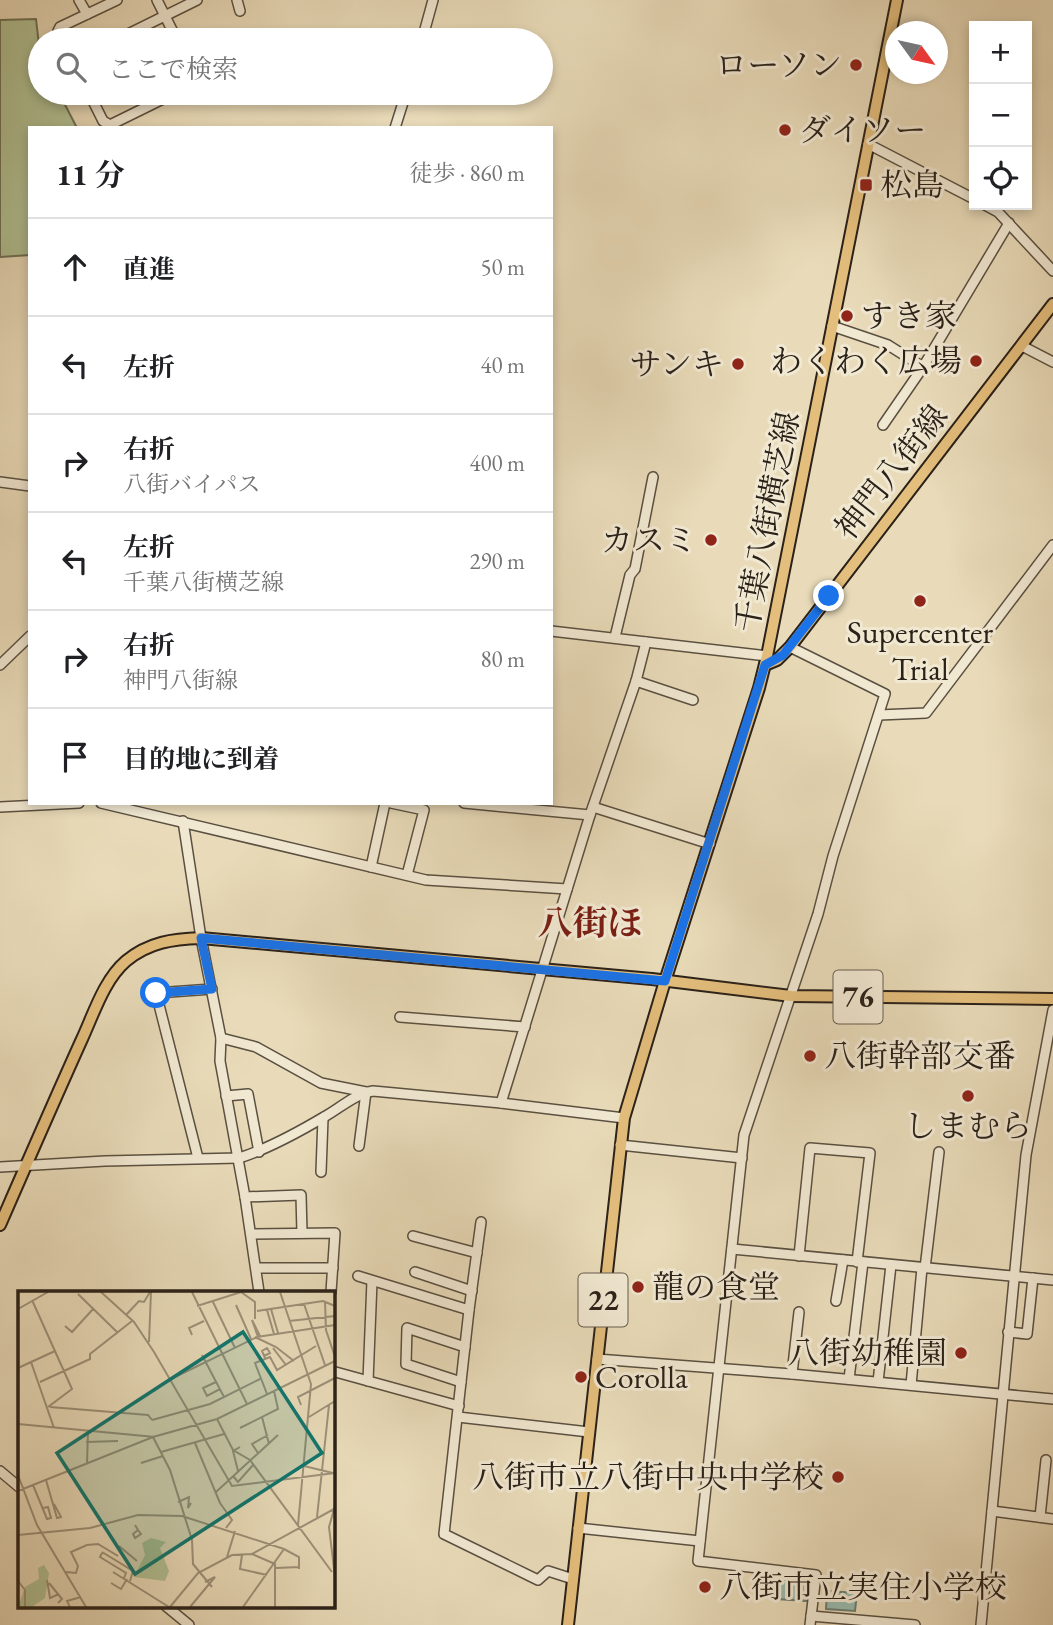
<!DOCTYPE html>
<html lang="ja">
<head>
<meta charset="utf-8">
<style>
  body { margin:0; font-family:"EB Garamond","Noto Serif JP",serif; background:#f6f6f6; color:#202124 }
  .controls { position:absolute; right:21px; top:21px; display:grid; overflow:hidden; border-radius:0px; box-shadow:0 4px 10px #0003 }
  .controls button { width:63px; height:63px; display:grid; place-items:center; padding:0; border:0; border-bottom:2px solid #e0e0e0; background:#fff; color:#202124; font:35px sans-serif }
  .compass { position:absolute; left:885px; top:21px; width:63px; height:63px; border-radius:50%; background:#fff; box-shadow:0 4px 10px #0003; rotate:123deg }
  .stop { position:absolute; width:21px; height:21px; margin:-16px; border:5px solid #1a73e8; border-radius:50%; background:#fff }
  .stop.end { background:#1a73e8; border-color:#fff; box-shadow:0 2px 7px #0008 }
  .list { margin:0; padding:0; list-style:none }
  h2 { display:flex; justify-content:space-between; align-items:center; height:91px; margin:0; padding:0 28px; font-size:30px }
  h2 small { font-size:23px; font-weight:400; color:#757577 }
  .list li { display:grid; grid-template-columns:46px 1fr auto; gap:21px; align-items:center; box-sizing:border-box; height:98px; padding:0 28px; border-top:2px solid #e0e0e0 }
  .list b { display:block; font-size:26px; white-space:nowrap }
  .list p { margin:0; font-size:23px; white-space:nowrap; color:#757577 }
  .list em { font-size:23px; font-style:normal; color:#757577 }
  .icon { flex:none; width:38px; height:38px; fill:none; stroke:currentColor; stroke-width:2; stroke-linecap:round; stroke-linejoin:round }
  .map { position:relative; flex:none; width:1053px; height:1625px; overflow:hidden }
  .search { position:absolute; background:#fff; box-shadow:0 4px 10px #0003; left:28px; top:28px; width:525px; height:77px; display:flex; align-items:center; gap:18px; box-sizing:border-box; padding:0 24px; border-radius:38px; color:#757577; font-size:26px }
  .panel { position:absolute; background:#fff; box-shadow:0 4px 10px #0003; left:28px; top:126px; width:525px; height:679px; border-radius:0px }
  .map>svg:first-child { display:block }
  .green { fill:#b1c194; stroke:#6e7156; stroke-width:2 }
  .water { fill:#97bbae; stroke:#6b7d72; stroke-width:2 }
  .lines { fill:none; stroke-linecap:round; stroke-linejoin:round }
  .minor-casing { stroke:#5a5041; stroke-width:12 }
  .major-casing { stroke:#2a2119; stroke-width:14 }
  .minor { stroke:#f1e8d2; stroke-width:9 }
  .major { stroke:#e4be7c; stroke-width:10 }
  .route { stroke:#1a73e8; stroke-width:9 }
  .poi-dot { fill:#8f2418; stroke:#f1e8d2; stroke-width:2.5 }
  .labels { text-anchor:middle; stroke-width:6; stroke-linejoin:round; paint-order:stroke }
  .shield { fill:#f1e8d2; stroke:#665d50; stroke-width:2 }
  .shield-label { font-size:30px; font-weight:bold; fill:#2a2119 }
  .poi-label { font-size:32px; fill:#2a2119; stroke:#f1e8d2; text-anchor:start }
  .street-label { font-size:32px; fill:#2a2119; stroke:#f1e8d2 }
  .quarter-label { font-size:35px; font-weight:bold; fill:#7a1f14; stroke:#f1e8d2 }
  .inset-road { fill:none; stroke:#9d9179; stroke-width:2 }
  .view { fill:#0f766e; fill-opacity:0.15; stroke:#0f766e; stroke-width:3.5 }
  .inset-edge { fill:none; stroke:#2a2119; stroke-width:3.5 }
</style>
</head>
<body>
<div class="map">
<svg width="1053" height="1625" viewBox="0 0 1053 1625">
  <rect width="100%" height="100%" fill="#e9dbb9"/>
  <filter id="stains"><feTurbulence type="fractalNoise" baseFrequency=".00286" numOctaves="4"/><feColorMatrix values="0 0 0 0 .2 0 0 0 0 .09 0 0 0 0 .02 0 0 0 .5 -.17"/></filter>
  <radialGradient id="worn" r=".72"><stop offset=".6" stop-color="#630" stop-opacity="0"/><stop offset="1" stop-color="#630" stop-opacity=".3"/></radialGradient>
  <path class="green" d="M36,19L40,54V93H59L77,128H30V255L0,257V20Z"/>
  <g class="water">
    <path d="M779,1579L807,1582L806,1601L777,1599Z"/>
    <path d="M827,1591L857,1593L855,1611L826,1609Z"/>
  </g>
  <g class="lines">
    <g class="minor-casing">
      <g id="minor">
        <path d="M79,0L87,14"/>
        <path d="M157,0L177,40"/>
        <path d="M237,0L240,11"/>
        <path d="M62,40L58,31L60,27L117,0"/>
        <path d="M116,40L197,0"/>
        <path d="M422,40L433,0"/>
        <path d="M89,93L103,121L110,125L175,93"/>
        <path d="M395,128L406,93"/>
        <path d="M868,144L974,199"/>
        <path d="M985,205L998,212L1053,271"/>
        <path d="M832,326L888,345L923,367"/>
        <path d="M1022,346L1053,362"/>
        <path d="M883,425L923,367L1009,223"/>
        <path d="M0,482L30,486"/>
        <path d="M551,631L767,656"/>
        <path d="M615,637L630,575L635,569L653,477"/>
        <path d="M790,647L885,694L833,856L818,914L744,1135L698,1561L816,1575L810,1625"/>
        <path d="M0,665L30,636"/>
        <path d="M636,681L693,700"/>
        <path d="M879,715L926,713L1053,545"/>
        <path d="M101,803L426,880L567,889"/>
        <path d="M391,803L424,810L407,875"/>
        <path d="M464,803L590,815"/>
        <path d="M0,807L79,803"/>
        <path d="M593,807L710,844"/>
        <path d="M183,821L201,938L221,1038L220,1061L245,1197L259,1292"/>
        <path d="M371,867L385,803"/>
        <path d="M400,1017L525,1027"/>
        <path d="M221,1038L256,1047L321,1083L366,1092L359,1146"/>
        <path d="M226,1096L248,1094L259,1152"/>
        <path d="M501,1103L590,815L636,681L646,642"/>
        <path d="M620,1145L742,1158"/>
        <path d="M198,1158L156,993L212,989"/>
        <path d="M0,1167L105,1161L239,1158C268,1149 297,1133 324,1117C340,1108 355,1094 373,1091L501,1103L624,1118"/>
        <path d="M321,1172L323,1118"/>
        <path d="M245,1197L301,1195L302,1233"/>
        <path d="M481,1222L469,1310L444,1534L538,1580L548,1571L573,1579"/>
        <path d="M251,1234L335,1233L331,1292"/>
        <path d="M413,1236L477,1253"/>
        <path d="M732,1249L1053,1280"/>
        <path d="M799,1256L810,1148L870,1153L857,1262"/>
        <path d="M256,1268H333"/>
        <path d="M925,1268L939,1152"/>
        <path d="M415,1272L472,1291"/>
        <path d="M358,1276L469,1310"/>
        <path d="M836,1301L843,1260"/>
        <path d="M1008,1332L1027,1334L1033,1278"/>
        <path d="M597,1359L792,1374L1053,1399"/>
        <path d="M332,1371L459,1406"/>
        <path d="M792,1374L799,1312"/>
        <path d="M849,1379L863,1262"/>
        <path d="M368,1381L372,1281"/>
        <path d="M461,1382L406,1364L407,1328L465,1347"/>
        <path d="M878,1382L891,1265"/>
        <path d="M911,1385L922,1268"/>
        <path d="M458,1417L589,1432"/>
        <path d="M0,1471L19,1487"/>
        <path d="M992,1511L1053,1519"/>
        <path d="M1040,1517L1046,1460"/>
        <path d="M578,1528L700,1541"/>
        <path d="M166,1606L189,1625"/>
        <path d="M811,1616L915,1625"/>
        <path d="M981,1625L1026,1155L1053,1010"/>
      </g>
    </g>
    <g class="major-casing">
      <g id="major">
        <path d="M765,665L777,660L790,647L1053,304"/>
        <path d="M0,1225C27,1163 54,1101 82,1039C94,1013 104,980 126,961C149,942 173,939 201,938L652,979L791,996L1053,999"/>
        <path d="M568,1625L624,1118L665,981L759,688L767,656L897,0"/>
      </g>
    </g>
    <use href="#minor" class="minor"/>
    <use href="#major" class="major"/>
  </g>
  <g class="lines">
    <path class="route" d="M156,993L212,989L201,938L665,981L765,665L783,655L829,596"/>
  </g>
  <g class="poi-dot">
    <circle cx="856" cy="65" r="7"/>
    <circle cx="785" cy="130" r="7"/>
    <rect x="859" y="178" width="14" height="14" rx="3.5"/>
    <circle cx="847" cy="316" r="7"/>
    <circle cx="976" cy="361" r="7"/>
    <circle cx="738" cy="364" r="7"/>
    <circle cx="711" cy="540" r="7"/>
    <circle cx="920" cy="601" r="7"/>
    <circle cx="810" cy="1056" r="7"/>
    <circle cx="968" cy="1096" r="7"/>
    <circle cx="638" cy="1287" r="7"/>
    <circle cx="961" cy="1353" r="7"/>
    <circle cx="581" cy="1377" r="7"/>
    <circle cx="838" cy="1477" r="7"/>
    <circle cx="705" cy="1587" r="7"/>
  </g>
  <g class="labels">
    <g class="shield">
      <rect x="833.5" y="970.5" width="49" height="53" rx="5"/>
      <rect x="578.5" y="1273.5" width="49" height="53" rx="5"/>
    </g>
    <g class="shield-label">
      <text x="858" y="1007">76</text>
      <text x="603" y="1310">22</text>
    </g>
    <g class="poi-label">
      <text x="842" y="76" text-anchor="end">ローソン</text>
      <text x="799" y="141">ダイソー</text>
      <text x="880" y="196">松島</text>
      <text x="861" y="327">すき家</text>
      <text x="962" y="372" text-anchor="end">わくわく広場</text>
      <text x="724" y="375" text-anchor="end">サンキ</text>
      <text x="697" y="551" text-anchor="end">カスミ</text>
      <text x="920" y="643" text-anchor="middle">Supercenter<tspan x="920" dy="37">Trial</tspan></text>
      <text x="824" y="1067">八街幹部交番</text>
      <text x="968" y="1137" text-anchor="middle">しまむら</text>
      <text x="652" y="1298">龍の食堂</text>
      <text x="947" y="1364" text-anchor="end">八街幼稚園</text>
      <text x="595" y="1388">Corolla</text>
      <text x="824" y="1488" text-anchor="end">八街市立八街中央中学校</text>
      <text x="719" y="1598">八街市立実住小学校</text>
    </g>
    <g class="street-label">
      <text transform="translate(891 472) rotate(-52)" y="11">神門八街線</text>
      <text transform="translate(767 522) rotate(-79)" y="11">千葉八街横芝線</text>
    </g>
    <g class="quarter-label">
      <text x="590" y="935">八街ほ</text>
    </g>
  </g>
  <g transform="translate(18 1291)">
    <rect width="317" height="317" fill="#e9dbb9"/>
    <path d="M133,247L148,251L142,257L151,280L147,290L116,286L127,264L124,252ZM26,274L31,282L27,307L14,316H0L7,296L21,288L20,277Z" fill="#b1c194"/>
    <path class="inset-road" d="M83,1L116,31L136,61L214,195L317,182M174,1L229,113M262,1L293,93L280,234M60,3L99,41M14,9L54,98L30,116M307,10L308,39L317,66M195,11L217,57M286,13L307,74M218,14L233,48M179,15L223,1L237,11V28M0,18L30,1M253,18L260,42M249,19L256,43M239,20L305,10L317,15M108,24L121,10L126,11L132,1M271,30L317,25M47,35L54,41L76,17M174,44L171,37L186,30M237,46L258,56L276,70M240,46L234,29L242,45M231,49L242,69M131,51L133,1M255,57L268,74M184,64L206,106M246,65L252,62L249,57L244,60L247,67M13,71L36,137M0,77L37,60M153,88L239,46L317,34M22,91L72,68V63L114,30M198,91L185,97L189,105L202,98M249,103L237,72L252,66L259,79L298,55M283,114L280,106L317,87M32,116L130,124L134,129M244,126L251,153M291,126L317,110M199,128L215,159L232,169L314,281M134,129L192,113L242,88M0,133L137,146M222,137L260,118L256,100M135,146L152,179L174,249L175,273L194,296M68,151L100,150M177,152L202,212L214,229L208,237M143,161L206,143M240,162L234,153L250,144M123,172L145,165M69,173L70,140M286,175L315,182M220,180L215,160L222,156M0,184L19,234L68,316M215,185L220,191L235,174M28,189L39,227L43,226L36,213M15,194L29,228L33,227L30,216L25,217M0,200L135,146L199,128L317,70M198,201L260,144M160,211L171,206L170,217L173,212M317,215L311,236L317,286M299,226L311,114M117,234L120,239L123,243L117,247L115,243L120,239M0,244L72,237L120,224L164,225L266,258L281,266V278M101,255L119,270M84,261L115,280L112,290M84,262L82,266L108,282L106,287M234,263L257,273V316M224,264L222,278L249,284M209,266L217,240M258,277L281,276M48,281L58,282L60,275L53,261L69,254L80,253L100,265M95,281L151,316M29,289L32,307L41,303M0,290L7,299V316M31,292L44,308L40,312M93,292L103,298L109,288M52,316L49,310L63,306M152,316L180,282L214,264L234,263L316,218M172,316L197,286L187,291M225,316L266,258"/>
    <path class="view" d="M225,41L304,162L117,283L39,162Z"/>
    <rect width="317" height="317" class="inset-edge"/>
  </g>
  <rect width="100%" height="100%" filter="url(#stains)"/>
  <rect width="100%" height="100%" fill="url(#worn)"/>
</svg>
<div class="controls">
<button>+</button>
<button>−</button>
<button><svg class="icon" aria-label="locate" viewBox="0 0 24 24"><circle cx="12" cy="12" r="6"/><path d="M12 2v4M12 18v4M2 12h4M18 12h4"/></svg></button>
</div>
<svg class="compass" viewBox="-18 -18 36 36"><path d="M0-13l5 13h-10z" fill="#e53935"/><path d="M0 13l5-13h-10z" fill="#757577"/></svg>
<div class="stop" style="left:156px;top:993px"></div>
<div class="stop end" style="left:829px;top:596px"></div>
<div class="search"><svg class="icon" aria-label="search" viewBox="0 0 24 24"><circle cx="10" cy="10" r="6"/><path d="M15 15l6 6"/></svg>ここで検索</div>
<section class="panel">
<h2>11 分<small>徒歩 · 860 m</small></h2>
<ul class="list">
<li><svg class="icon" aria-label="ahead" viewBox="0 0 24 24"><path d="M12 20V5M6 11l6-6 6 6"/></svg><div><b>直進</b></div><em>50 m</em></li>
<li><svg class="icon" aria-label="left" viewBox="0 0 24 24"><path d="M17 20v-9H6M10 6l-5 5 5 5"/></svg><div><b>左折</b></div><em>40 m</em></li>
<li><svg class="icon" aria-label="right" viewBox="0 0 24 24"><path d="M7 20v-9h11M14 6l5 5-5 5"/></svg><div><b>右折</b><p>八街バイパス</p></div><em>400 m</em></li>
<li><svg class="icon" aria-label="left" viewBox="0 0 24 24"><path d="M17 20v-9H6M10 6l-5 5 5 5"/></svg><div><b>左折</b><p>千葉八街横芝線</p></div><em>290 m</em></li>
<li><svg class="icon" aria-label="right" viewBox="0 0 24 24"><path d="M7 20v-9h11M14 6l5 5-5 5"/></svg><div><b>右折</b><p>神門八街線</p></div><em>80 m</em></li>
<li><svg class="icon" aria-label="arrive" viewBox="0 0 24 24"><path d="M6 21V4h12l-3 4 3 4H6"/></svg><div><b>目的地に到着</b></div></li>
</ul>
</section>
</div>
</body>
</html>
